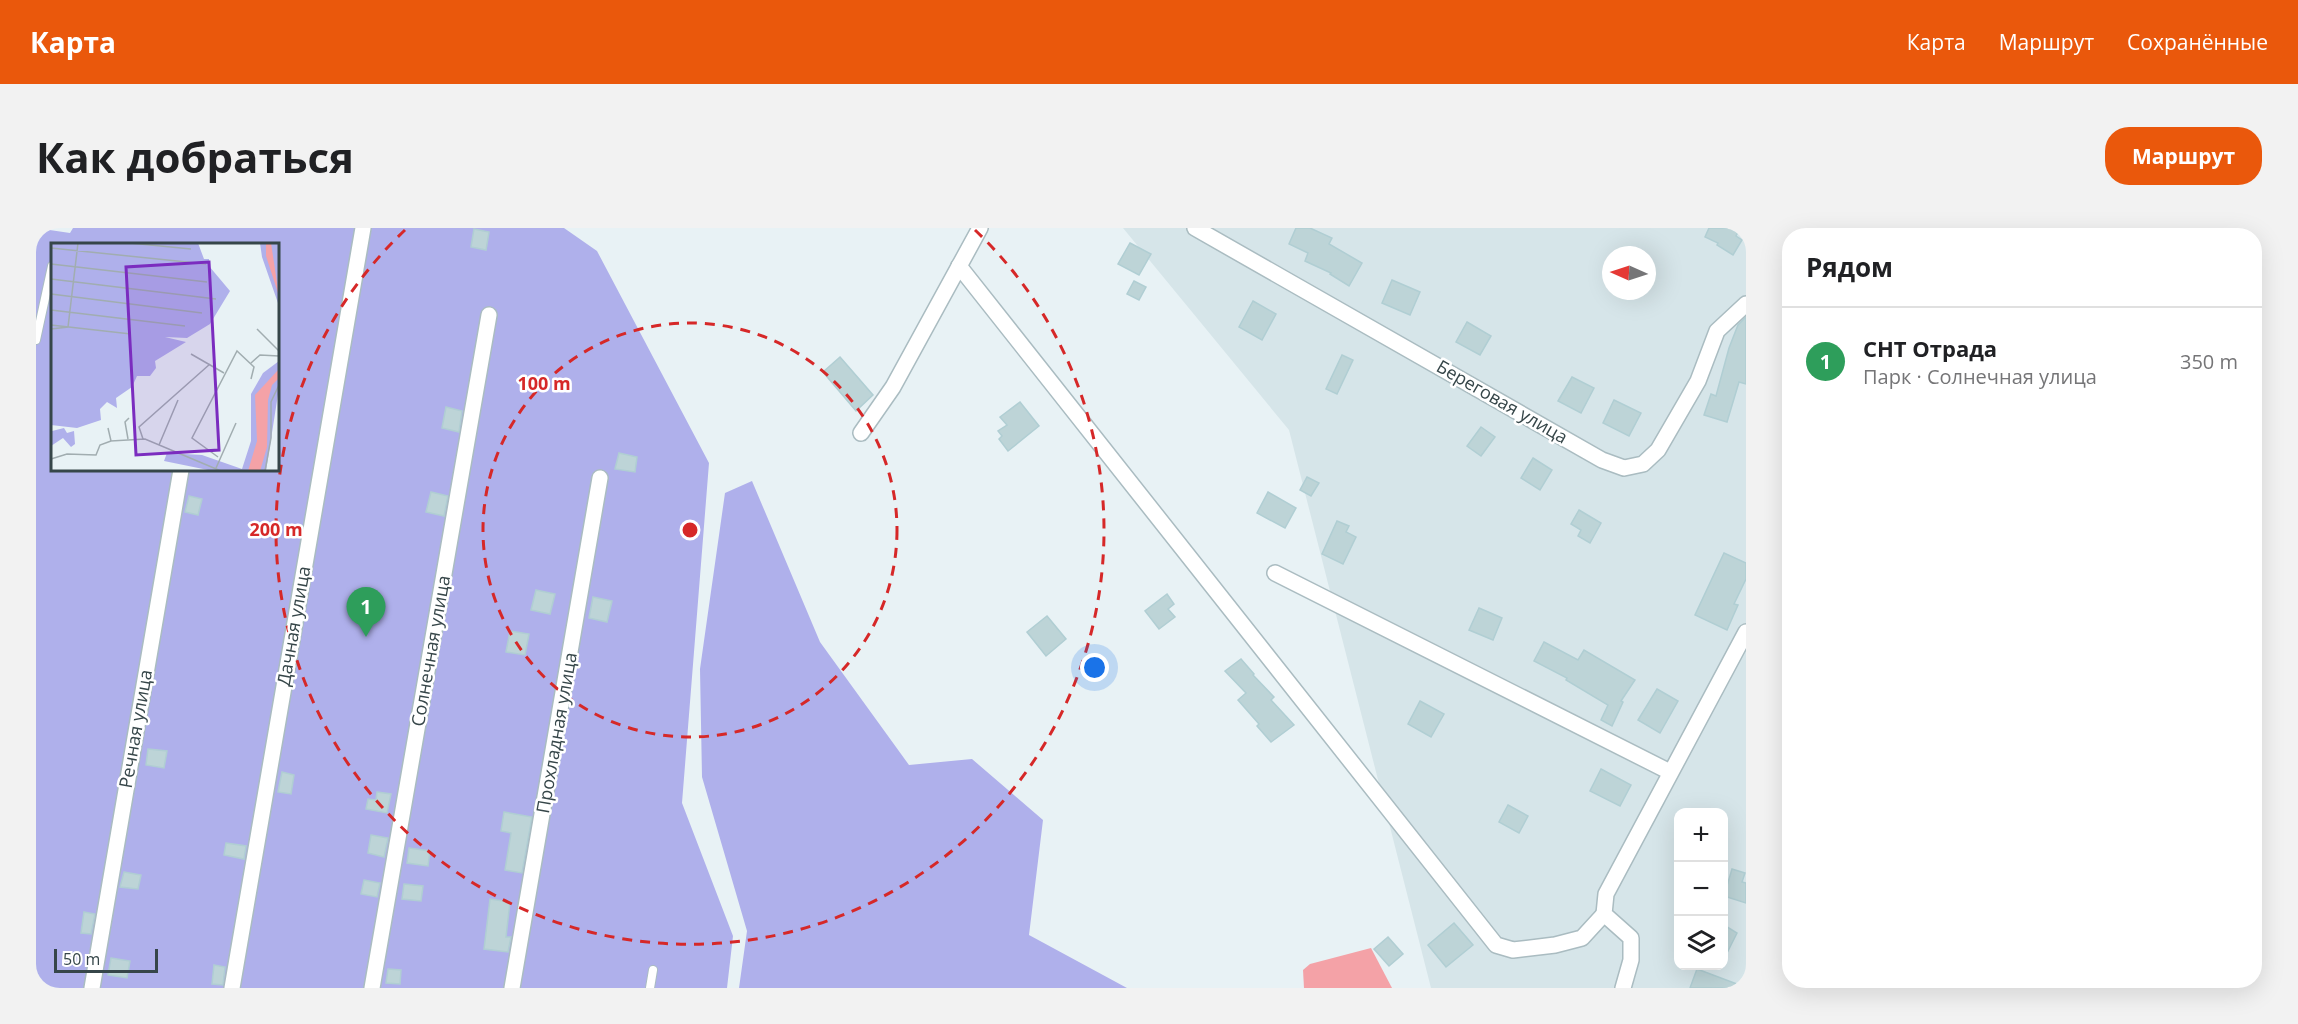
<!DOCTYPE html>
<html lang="ru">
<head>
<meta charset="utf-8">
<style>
  body { margin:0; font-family:"Open Sans",sans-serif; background:#f2f2f2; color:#202124 }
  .controls { position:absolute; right:18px; bottom:18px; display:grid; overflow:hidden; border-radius:12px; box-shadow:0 6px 24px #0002 }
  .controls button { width:54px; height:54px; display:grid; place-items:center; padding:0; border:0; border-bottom:2px solid #e0e0e0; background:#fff; color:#202124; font:30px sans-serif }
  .compass { position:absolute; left:1566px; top:18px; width:54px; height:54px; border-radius:50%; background:#fff; box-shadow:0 6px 24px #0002; rotate:273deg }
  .scale { position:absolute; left:18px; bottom:15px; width:104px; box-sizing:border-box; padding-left:6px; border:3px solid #364649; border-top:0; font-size:16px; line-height:21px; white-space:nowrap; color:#364649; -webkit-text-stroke:4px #fff; paint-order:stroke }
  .you { position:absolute; left:1059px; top:440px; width:21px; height:21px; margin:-15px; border:4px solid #fff; border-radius:50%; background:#1a73e8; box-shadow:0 0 0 9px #1a73e833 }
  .badge { display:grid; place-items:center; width:39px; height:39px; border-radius:50%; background:#ea580c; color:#fff; font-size:20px; font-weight:700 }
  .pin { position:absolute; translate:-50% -50px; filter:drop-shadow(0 2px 3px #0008) }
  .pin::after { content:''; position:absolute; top:32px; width:21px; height:18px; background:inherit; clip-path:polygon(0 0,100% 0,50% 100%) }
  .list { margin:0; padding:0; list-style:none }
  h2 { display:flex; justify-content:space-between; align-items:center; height:78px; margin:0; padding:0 24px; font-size:26px }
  h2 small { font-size:20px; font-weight:400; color:#757577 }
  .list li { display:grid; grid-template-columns:39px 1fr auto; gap:18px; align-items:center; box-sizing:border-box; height:108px; padding:0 24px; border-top:2px solid #e0e0e0 }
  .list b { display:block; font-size:22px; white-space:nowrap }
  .list p { margin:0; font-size:20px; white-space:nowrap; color:#757577 }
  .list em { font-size:20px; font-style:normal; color:#757577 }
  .icon { flex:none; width:33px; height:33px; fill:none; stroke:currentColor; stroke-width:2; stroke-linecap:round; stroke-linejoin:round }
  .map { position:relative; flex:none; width:1710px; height:760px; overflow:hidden; border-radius:24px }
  header { display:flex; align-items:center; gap:36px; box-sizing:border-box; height:84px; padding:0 30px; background:#ea580c; color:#fff }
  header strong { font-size:28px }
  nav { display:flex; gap:33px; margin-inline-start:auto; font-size:21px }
  .intro { display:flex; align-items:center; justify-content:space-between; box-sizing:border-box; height:144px; padding:0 36px }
  h1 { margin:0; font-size:42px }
  .button { padding:15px 27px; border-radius:24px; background:#ea580c; color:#fff; font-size:21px; font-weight:700 }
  main { display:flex; gap:36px; padding:0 36px }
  aside { flex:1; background:#fff; border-radius:24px; box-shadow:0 6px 24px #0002 }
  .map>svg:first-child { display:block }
  .residential { fill:#d6e5e9; fill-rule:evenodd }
  .green { fill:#afb0eb; fill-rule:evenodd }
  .water { fill:#f4a2a7 }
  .building { fill:#bdd4d7; stroke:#b0ced3; stroke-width:1.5 }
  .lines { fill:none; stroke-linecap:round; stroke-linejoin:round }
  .lane-casing { stroke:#aabcc1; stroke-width:10 }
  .street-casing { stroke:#aabcc1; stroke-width:18 }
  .lane { stroke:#fff; stroke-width:8 }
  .street { stroke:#fff; stroke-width:15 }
  .ring { fill:none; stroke:#d62828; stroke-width:3; stroke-dasharray:10 8 }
  .labels { text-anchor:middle; stroke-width:5; stroke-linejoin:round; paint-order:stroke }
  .street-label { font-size:18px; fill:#364649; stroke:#fff }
  .inset-road { fill:none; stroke:#a1adb0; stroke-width:1.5 }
  .view { fill:#7b2cbf; fill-opacity:0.15; stroke:#7b2cbf; stroke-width:3 }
  .inset-edge { fill:none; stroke:#364649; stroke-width:3 }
  .centre { fill:#d62828; stroke:#fff; stroke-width:3 }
  .ring-label { font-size:18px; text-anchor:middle; font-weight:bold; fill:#d62828; stroke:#fff; stroke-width:5; stroke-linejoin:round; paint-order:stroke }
</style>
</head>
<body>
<header>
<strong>Карта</strong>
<nav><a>Карта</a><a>Маршрут</a><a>Сохранённые</a></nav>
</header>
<div class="intro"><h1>Как добраться</h1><a class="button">Маршрут</a></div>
<main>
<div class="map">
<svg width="1710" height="760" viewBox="0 0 1710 760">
  <rect width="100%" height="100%" fill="#e8f2f5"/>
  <path class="residential" d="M1087,0H1710V760H1395L1253,202ZM1575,27H1611V63H1575ZM1642,584H1688V738H1642Z"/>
  <g class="green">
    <path d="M0,0L34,5L37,0H528L561,23L673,235L646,575L697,708L691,760H0ZM16,16H242V242H16Z"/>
    <path d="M716,253L784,414L873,537L936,531L1007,592L993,707L1091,760H703L711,703L666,549L664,441L689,265Z"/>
  </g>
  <path class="water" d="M1335,720L1356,760H1268L1267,742L1274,736Z"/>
  <g class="building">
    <path d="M1260,0H1274L1296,10L1293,16L1326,35L1313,58L1294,46L1295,45L1269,33L1272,25L1253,16Z"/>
    <path d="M1673,0H1704L1700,8L1706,12L1697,27L1681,17L1682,15L1669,9Z"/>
    <path d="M438,1L453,4L450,22L435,19Z"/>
    <path d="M1094,15L1115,26L1103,47L1082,36Z"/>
    <path d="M1356,52L1384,64L1374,87L1346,75Z"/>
    <path d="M1098,53L1110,59L1103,72L1091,66Z"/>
    <path d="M1217,73L1240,86L1226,112L1203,99Z"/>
    <path d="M1710,89V156L1703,154L1691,194L1668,187L1675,166L1680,168L1693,120L1702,97Z"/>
    <path d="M1431,94L1455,108L1444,127L1420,114Z"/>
    <path d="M1306,127L1317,132L1301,166L1290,161Z"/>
    <path d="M804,129L837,167L820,183L787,144Z"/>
    <path d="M1536,149L1558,160L1545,185L1522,173Z"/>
    <path d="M1578,172L1605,185L1593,208L1567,195Z"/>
    <path d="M984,174L1003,198L972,223L963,211L966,208L962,203L971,197L964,189Z"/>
    <path d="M410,179L426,183L423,204L406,200Z"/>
    <path d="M1445,199L1459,209L1445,228L1431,218Z"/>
    <path d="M583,225L601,229L599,244L579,241Z"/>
    <path d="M1497,230L1516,242L1504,262L1485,250Z"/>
    <path d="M1271,249L1283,255L1275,268L1264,262Z"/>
    <path d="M395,264L412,268L408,288L390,284Z"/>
    <path d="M1232,264L1260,280L1249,300L1221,285Z"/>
    <path d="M153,268L166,271L162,287L149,284Z"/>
    <path d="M1543,282L1565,295L1554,315L1542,308L1545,302L1535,296Z"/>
    <path d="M1301,293L1313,298L1310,304L1320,309L1307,336L1286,326Z"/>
    <path d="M1688,325L1710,335V351L1698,376L1702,377L1691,402L1659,387Z"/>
    <path d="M500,362L519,366L514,386L495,382Z"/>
    <path d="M1131,366L1138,376L1132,381L1139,389L1123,401L1109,383Z"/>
    <path d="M557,369L576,373L571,394L553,390Z"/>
    <path d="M1443,380L1466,390L1457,412L1433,402Z"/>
    <path d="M1011,388L1030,411L1010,428L991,404Z"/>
    <path d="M474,403L493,406L489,427L470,424Z"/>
    <path d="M1508,414L1542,432L1548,422L1599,452L1585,473L1587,474L1576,498L1565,492L1572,477L1530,452L1531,450L1498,433Z"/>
    <path d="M1205,431L1218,446L1217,447L1238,469L1235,472L1258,497L1235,514L1221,498L1223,496L1202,472L1210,465L1189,443Z"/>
    <path d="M1621,461L1642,473L1624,505L1602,492Z"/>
    <path d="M1384,473L1408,486L1395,509L1372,496Z"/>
    <path d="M112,521L131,523L128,540L110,537Z"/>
    <path d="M1565,541L1595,557L1584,578L1554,563Z"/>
    <path d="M246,544L258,547L255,566L242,564Z"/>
    <path d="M341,564L355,566L351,585L330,581L332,571L340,572Z"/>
    <path d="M1472,577L1492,588L1483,605L1463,594Z"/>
    <path d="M468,584L496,589L486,645L469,642L475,605L465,603Z"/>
    <path d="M335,607L352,610L348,629L332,625Z"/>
    <path d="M190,615L210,618L208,631L188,627Z"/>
    <path d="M373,620L394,623L392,638L371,635Z"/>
    <path d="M1696,641L1709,645L1706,654L1710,655V675L1688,668Z"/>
    <path d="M88,644L105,647L102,661L84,659Z"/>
    <path d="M328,652L344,655L341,669L325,666Z"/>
    <path d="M368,656L387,658L385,673L366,671Z"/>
    <path d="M454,671L474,674L470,709H475L472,724L448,721Z"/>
    <path d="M48,684L59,686L55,706L45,705Z"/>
    <path d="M1418,695L1437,717L1410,739L1392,717Z"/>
    <path d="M1688,697L1701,705L1688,731Z"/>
    <path d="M1352,709L1367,726L1353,738L1338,721Z"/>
    <path d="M75,730L94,733L91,750L72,747Z"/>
    <path d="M178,737L189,739L187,757L176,756Z"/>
    <path d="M352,741L365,742L364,756L350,755Z"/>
    <path d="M1661,741L1709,759V760H1654Z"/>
  </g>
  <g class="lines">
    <g class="lane-casing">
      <g id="lane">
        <path d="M0,112L16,38"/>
        <path d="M614,760L617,742"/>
      </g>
    </g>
    <g class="street-casing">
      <g id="street">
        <path d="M1159,0L1566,232L1588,240L1607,236L1622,222L1662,153L1681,103L1710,76"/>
        <path d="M923,38L1460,717L1477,722L1519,717L1546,710L1568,686"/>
        <path d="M825,205L857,159L944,0"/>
        <path d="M1239,345L1634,544"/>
        <path d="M56,760L145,242"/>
        <path d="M196,760L327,0"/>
        <path d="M336,760L453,87"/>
        <path d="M476,760L564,250"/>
        <path d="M1587,760L1595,732V710L1568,686L1570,666L1710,404"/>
      </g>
    </g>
    <use href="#lane" class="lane"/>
    <use href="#street" class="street"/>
  </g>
  <g class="ring">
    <circle cx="654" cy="302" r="207"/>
    <path d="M939 2A414 414 0 1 1 369 2"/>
  </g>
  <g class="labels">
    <g class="street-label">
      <text transform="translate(1466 174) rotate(30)" y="6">Береговая улица</text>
      <text transform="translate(258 398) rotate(-80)" y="6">Дачная улица</text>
      <text transform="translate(395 423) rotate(-80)" y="6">Солнечная улица</text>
      <text transform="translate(100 501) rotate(-80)" y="6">Речная улица</text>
      <text transform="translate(521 505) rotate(-80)" y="6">Прохладная улица</text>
    </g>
  </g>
  <g transform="translate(15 15)">
    <rect width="228" height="228" fill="#e8f2f5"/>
    <path d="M0,0H147L153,16H158V23L179,48L159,81L136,95L114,94L135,99L104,118L105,125L99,133H86L81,144L65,155L66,165L56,159L49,166L50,177L26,185L0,182ZM209,0H228V63L211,14ZM228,118V145L215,228H162L113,218L116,210L151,212L191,226L200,198V151L212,130ZM13,185L16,190L23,188L24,201L20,204L12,195L0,203L1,188Z" fill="#afb0eb"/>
    <path d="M215,0H220L228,53L215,13ZM228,126V135L221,142L217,157L216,204L209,228H197L206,198L204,152Z" fill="#f4a2a7"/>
    <path class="inset-road" d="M79,0L140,6M0,5L155,21M0,21L156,39M0,36L165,56M0,51L151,70M0,67L134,83M0,82L80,91M0,86L17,84L27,0M206,86L228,108M140,111L173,130M200,120L209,112L228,113M57,185L60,198L94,196L170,228M77,196L74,179L78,175M92,196L88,184L159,121M108,202L127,157M167,214L141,195L186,108L203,124L200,136M0,216L16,211L45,212L49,202L60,198M165,225L185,180M214,228L220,195V159L228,142"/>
    <path class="view" d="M158,19L168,207L85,212L75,24Z"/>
    <rect width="228" height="228" class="inset-edge"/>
  </g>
  <circle cx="654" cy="302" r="9" class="centre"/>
  <g class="ring-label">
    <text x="508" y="162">100 m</text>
    <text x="240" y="308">200 m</text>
  </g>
</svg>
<div class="controls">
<button>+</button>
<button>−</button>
<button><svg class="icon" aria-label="layers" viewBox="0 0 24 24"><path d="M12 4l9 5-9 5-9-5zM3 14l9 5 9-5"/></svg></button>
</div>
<svg class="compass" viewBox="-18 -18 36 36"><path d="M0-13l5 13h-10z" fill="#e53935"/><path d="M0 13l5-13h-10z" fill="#757577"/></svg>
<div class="scale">50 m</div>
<div class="you"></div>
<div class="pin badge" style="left:330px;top:409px;background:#2e9e5b">1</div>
</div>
<aside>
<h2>Рядом<small></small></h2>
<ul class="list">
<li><span class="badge" style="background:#2e9e5b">1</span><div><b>СНТ Отрада</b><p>Парк · Солнечная улица</p></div><em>350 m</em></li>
</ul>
</aside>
</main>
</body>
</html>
